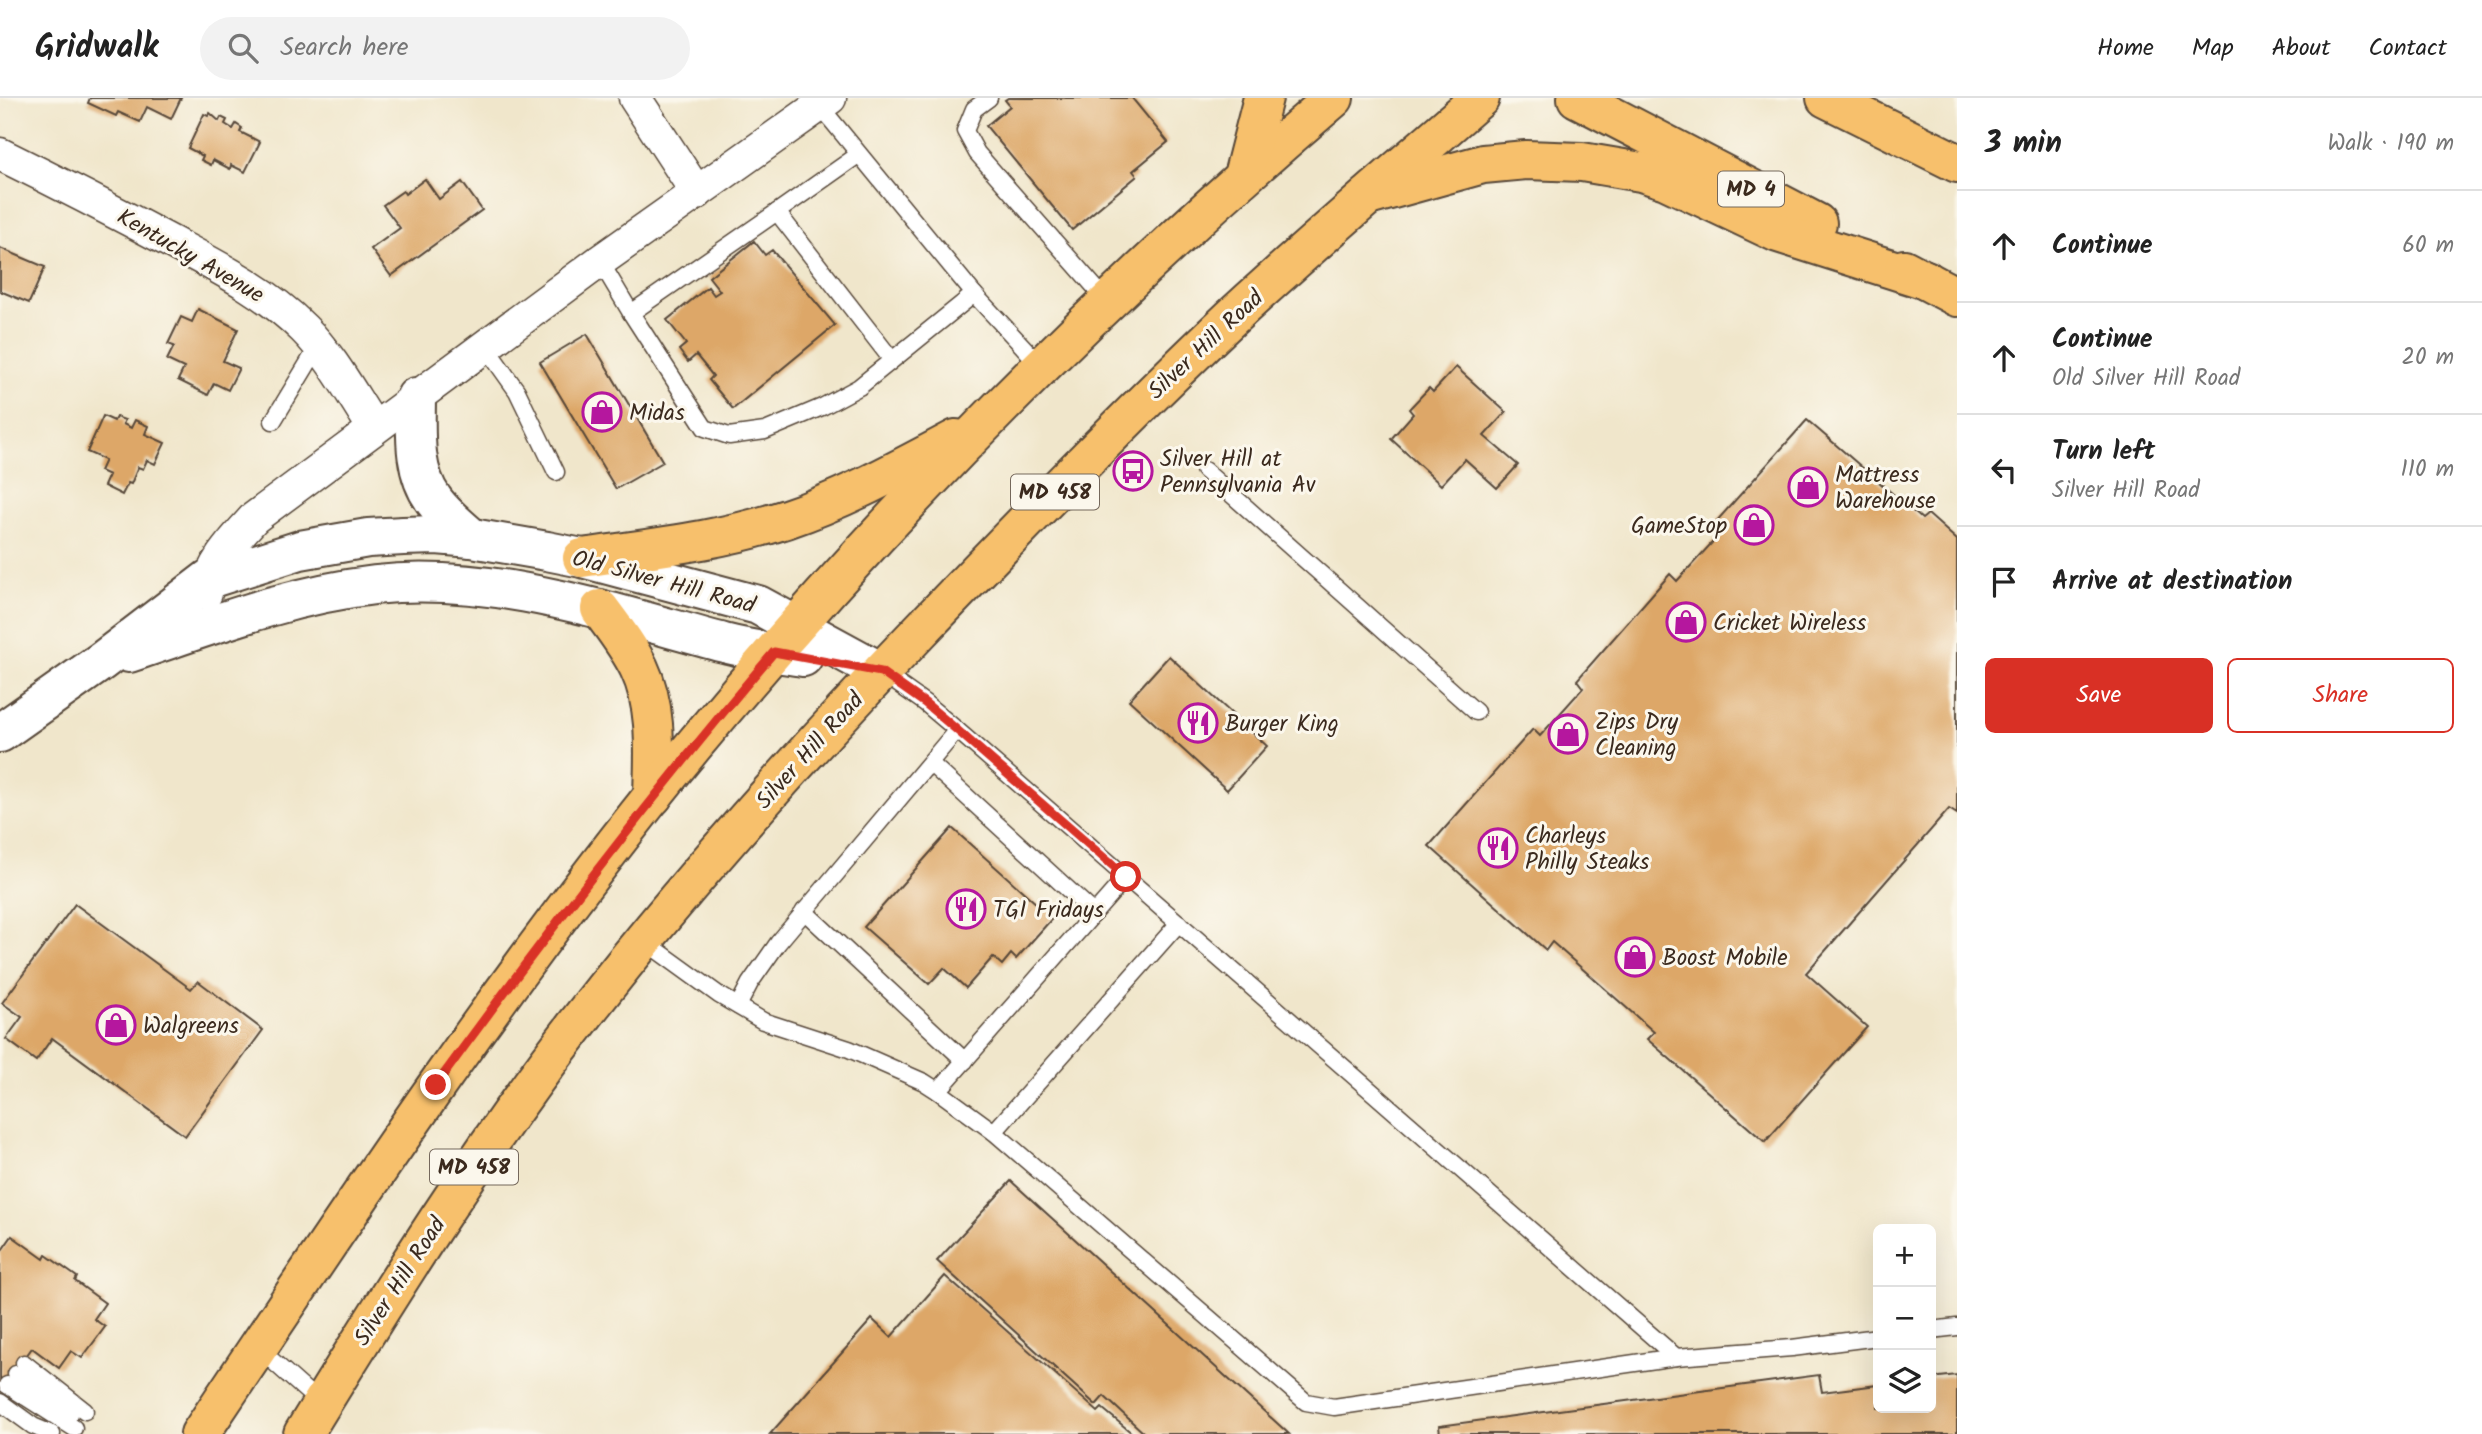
<!DOCTYPE html>
<html lang="en">
<head>
<meta charset="utf-8">
<style>
  body { margin:0; font-family:Kalam,sans-serif; background:#f2f2f2; color:#222 }
  .controls { position:absolute; right:21px; bottom:21px; display:grid; overflow:hidden; border-radius:10px; box-shadow:0 7px 28px #0002 }
  .controls button { width:63px; height:63px; display:grid; place-items:center; padding:0; border:0; border-bottom:2px solid #e0e0e0; background:#fff; color:#222; font:35px sans-serif }
  .stop { position:absolute; width:21px; height:21px; margin:-16px; border:5px solid #d93025; border-radius:50%; background:#fff }
  .stop.end { background:#d93025; border-color:#fff; box-shadow:0 2px 7px #0008 }
  .list { margin:0; padding:0; list-style:none }
  h2 { display:flex; justify-content:space-between; align-items:center; height:91px; margin:0; padding:0 28px; font-size:30px }
  h2 small { font-size:23px; font-weight:400; color:#767676 }
  .list li { display:grid; grid-template-columns:46px 1fr auto; gap:21px; align-items:center; box-sizing:border-box; height:112px; padding:0 28px; border-top:2px solid #e0e0e0 }
  .list b { display:block; font-size:26px; white-space:nowrap }
  .list p { margin:0; font-size:23px; white-space:nowrap; color:#767676 }
  .list em { font-size:23px; font-style:normal; color:#767676 }
  .actions { display:flex; gap:14px; padding:21px 28px }
  .actions a { flex:1; padding:16px 0; border:2px solid #d93025; border-radius:10px; text-align:center; font-size:24px; color:#d93025 }
  .actions .main { background:#d93025; color:#fff }
  .icon { flex:none; width:38px; height:38px; fill:none; stroke:currentColor; stroke-width:2; stroke-linecap:round; stroke-linejoin:round }
  .map { position:relative; flex:none; width:1957px; height:1336px; overflow:hidden }
  header { display:flex; align-items:center; gap:42px; box-sizing:border-box; height:98px; padding:0 35px; background:#fff; border-bottom:2px solid #e0e0e0 }
  header strong { font-size:33px }
  nav { display:flex; gap:38px; margin-inline-start:auto; font-size:24px }
  .search { width:490px; height:63px; background:#f2f2f2; display:flex; align-items:center; gap:18px; box-sizing:border-box; padding:0 24px; border-radius:38px; color:#767676; font-size:26px }
  main { display:flex }
  aside { flex:1; background:#fff }
  .map>svg:first-child { display:block }
  .building { fill:#dda768 }
  .lines { fill:none; stroke-linecap:round; stroke-linejoin:round }
  .service-casing { stroke:#564638; stroke-width:19 }
  .minor-casing { stroke:#564638; stroke-width:35 }
  .tertiary-casing { stroke:#564638; stroke-width:42 }
  .primary-casing { stroke:#564638; stroke-width:42 }
  .trunk-casing { stroke:#564638; stroke-width:42 }
  .service { stroke:#fff; stroke-width:16 }
  .minor { stroke:#fff; stroke-width:32 }
  .tertiary { stroke:#fff; stroke-width:38 }
  .primary { stroke:#f7c06c; stroke-width:38 }
  .trunk { stroke:#f7c06c; stroke-width:38 }
  .route { stroke:#d93025; stroke-width:9 }
  .labels { text-anchor:middle; stroke-width:6; stroke-linejoin:round; paint-order:stroke }
  .shield { fill:#fbf7ec; stroke:#75685c; stroke-width:2 }
  .shield-label { font-size:21px; font-weight:bold; fill:#3b2a1e }
  .street-label { font-size:23px; fill:#3b2a1e; stroke:#fbf7ec }
  .poi-label { font-size:23px; fill:#3b2a1e; stroke:#fbf7ec; text-anchor:start }
</style>
</head>
<body>
<header>
<strong>Gridwalk</strong>
<div class="search"><svg class="icon" aria-label="search" viewBox="0 0 24 24"><circle cx="10" cy="10" r="6"/><path d="M15 15l6 6"/></svg>Search here</div>
<nav><a>Home</a><a>Map</a><a>About</a><a>Contact</a></nav>
</header>
<main>
<div class="map">
<svg width="1957" height="1336" viewBox="0 0 1957 1336">
  <rect width="100%" height="100%" fill="#fbf7ec"/>
  <filter id="ink" filterUnits="userSpaceOnUse"><feTurbulence type="fractalNoise" baseFrequency=".0143" numOctaves="2"/><feDisplacementMap in="SourceGraphic" scale="14" xChannelSelector="R" yChannelSelector="G"/><feConvolveMatrix kernelMatrix="1 2 1 2 8 2 1 2 1" color-interpolation-filters="sRGB"/></filter>
  <filter id="wash" filterUnits="userSpaceOnUse"><feTurbulence type="fractalNoise" baseFrequency=".00686" numOctaves="4" result="noise"/><feDisplacementMap in="SourceGraphic" scale="28" xChannelSelector="R" yChannelSelector="G"/><feGaussianBlur stdDeviation="1.57" result="paint"/><feColorMatrix in="noise" values="0 0 0 0 0 0 0 0 0 0 0 0 0 0 0 0 0 1.4 0 .05"/><feComposite in="paint" operator="in"/></filter>
  <g filter="url(#wash)">
    <rect width="100%" height="100%" fill="#f0e6cb"/>
    <g id="blocks">
      <g class="building">
        <path d="M90,0H181L171,21L147,9L140,24L118,14L116,18L88,5Z"/>
        <path d="M1008,0H1132L1168,44L1133,73L1137,78L1072,132L986,28L1010,8L1005,2Z"/>
        <path d="M210,15L219,23L221,19L227,22L225,26L233,31L236,26L242,30L240,34L260,44L245,74L231,67L230,71L213,62L211,67L201,62L203,58L188,50L204,16L208,18Z"/>
        <path d="M425,81L439,101L462,84L482,112L391,178L371,151L400,130L383,107L403,93L405,96Z"/>
        <path d="M754,143L765,157L772,152L835,227L733,311L709,282L713,278L696,257L688,264L679,252L686,246L667,222L708,189L714,197L720,193L709,179Z"/>
        <path d="M0,150L45,169L29,205L0,193Z"/>
        <path d="M198,211L238,231L223,263L239,270L228,292L214,285L208,297L178,282L184,270L167,262L174,248L168,246L181,219L192,224Z"/>
        <path d="M587,236L663,364L616,391L540,264Z"/>
        <path d="M1456,269L1506,314L1484,338L1518,367L1497,390L1465,361L1441,387L1391,341L1413,316L1409,311L1429,290L1433,294Z"/>
        <path d="M103,318L114,323L116,319L125,322L123,326L131,330L135,322L148,328L145,336L165,345L155,366L147,362L143,371L138,369L131,386L128,385L122,397L104,388L109,377L100,373L105,362L87,354Z"/>
        <path d="M1807,322L1922,421L1928,416L1957,442V716L1949,711L1806,875L1867,929L1765,1044L1647,941L1654,934L1552,844L1546,852L1429,748L1533,631L1540,638L1583,590L1577,582L1670,476L1677,483L1721,435L1714,426Z"/>
        <path d="M1169,558L1267,648L1227,692L1129,602Z"/>
        <path d="M952,730L1038,807L1042,802L1057,815L1016,861L1011,856L1002,867L993,859L966,890L944,870L929,886L864,829Z"/>
        <path d="M75,806L191,891L198,883L263,932L185,1038L52,940L36,963L6,941L22,919L2,905Z"/>
        <path d="M1011,1083L1289,1336H1145L1104,1298L1096,1307L937,1163Z"/>
        <path d="M12,1138L44,1161L46,1157L77,1179L75,1183L105,1205L94,1221L105,1229L82,1260L71,1253L59,1270L32,1250L0,1294V1155Z"/>
        <path d="M945,1178L1098,1314L1102,1310L1133,1336H770L872,1221L891,1239Z"/>
        <path d="M1819,1277L1822,1294L1878,1287V1310H1931V1280L1957,1277V1336H1440L1439,1328Z"/>
      </g>
    </g>
  </g>
  <g filter="url(#ink)">
    <use href="#blocks" fill-opacity="0" stroke="#564638" stroke-width="2"/>
    <g class="lines">
      <g class="service-casing">
        <g id="service">
          <path d="M989,0L974,11L965,33L977,55L1107,203"/>
          <path d="M819,7L974,196L1041,268"/>
          <path d="M858,57L777,114L892,262"/>
          <path d="M600,163L631,215L705,330L729,338L765,333L822,309L859,289L974,196"/>
          <path d="M631,215L777,114"/>
          <path d="M485,248L517,293L556,374"/>
          <path d="M273,323L319,247"/>
          <path d="M1204,372L1476,614"/>
          <path d="M881,574L925,605L957,632L1676,1259"/>
          <path d="M930,665L1094,815"/>
          <path d="M804,813L965,963"/>
          <path d="M643,842L719,897L763,923L849,951L924,984L938,993L994,1034L1306,1304L1334,1309L1676,1259L1792,1250L1878,1239"/>
          <path d="M738,908L750,885L778,845L957,632"/>
          <path d="M938,993L1126,779"/>
          <path d="M994,1034L1179,825"/>
          <path d="M1931,1232L1957,1229"/>
          <path d="M258,1250L321,1306"/>
          <path d="M24,1265L85,1313"/>
          <path d="M16,1276L70,1316"/>
          <path d="M7,1287L74,1330"/>
          <path d="M0,1304L33,1328L52,1336"/>
        </g>
      </g>
      <g class="minor-casing">
        <g id="minor">
          <path d="M635,0L697,95"/>
          <path d="M0,56C59,85 117,115 175,146C220,170 267,194 304,231C332,259 352,297 374,330"/>
          <path d="M206,495C211,465 234,442 254,420L600,163L830,0"/>
        </g>
      </g>
      <g class="tertiary-casing">
        <g id="tertiary">
          <path d="M416,299C416,332 412,372 433,401C443,416 459,428 472,440"/>
          <path d="M129,555C210,528 289,497 375,487C494,474 611,515 724,545C750,552 777,555 803,559"/>
          <path d="M0,635L102,563L209,481L300,452L368,440L403,438L436,437L472,440L547,453L582,460L758,507L881,574"/>
        </g>
      </g>
      <g class="primary-casing">
        <g id="primary">
          <path d="M582,460C650,450 720,443 786,421C846,401 901,370 956,341"/>
          <path d="M600,511C614,530 629,549 639,570C658,610 654,656 653,698"/>
          <path d="M200,1336C357,1101 514,865 694,647C888,413 1103,197 1334,0"/>
          <path d="M303,1336C391,1193 480,1050 583,918C687,783 802,656 920,533C1022,427 1124,321 1231,220C1312,145 1397,73 1480,0"/>
        </g>
      </g>
      <g class="trunk-casing">
        <g id="trunk">
          <path d="M1577,0L1817,125"/>
          <path d="M1826,0L1957,65"/>
          <path d="M1243,78L1263,0"/>
          <path d="M1368,98L1483,66L1526,62L1582,64L1641,74L1666,82L1778,135L1926,182"/>
          <path d="M1904,171L1957,199"/>
        </g>
      </g>
      <use href="#service" class="service"/>
      <use href="#minor" class="minor"/>
      <use href="#tertiary" class="tertiary"/>
      <use href="#primary" class="primary"/>
      <use href="#trunk" class="trunk"/>
    </g>
  </g>
  <g class="lines" filter="url(#ink)">
    <path class="route" d="M436,987C544,839 654,694 774,554L881,574L925,605L957,632L1126,779"/>
  </g>
  <defs>
    <g id="shop-ring" transform="scale(2.0125)"><circle r="9.5" fill="#fbf7ec" stroke="#b5179e" stroke-width="1.5"/><path d="M-5-2.5h2.3a2.7 3.5 0 0 1 5.4 0H5L5.5 6h-11ZM-1.5-2.5h3a1.5 2.3 0 0 0-3 0Z" fill="#b5179e"/></g>
    <g id="bus-ring" transform="scale(2.0125)"><circle r="9.5" fill="#fbf7ec" stroke="#b5179e" stroke-width="1.5"/><path d="M-5-6H5V4H4V6H2V4H-2V6H-4V4H-5ZM-3.5-4V0h7V-4ZM-3.5 1.2v1.5H-2V1.2ZM2 1.2v1.5H3.5V1.2Z" fill="#b5179e"/></g>
    <g id="restaurant-ring" transform="scale(2.0125)"><circle r="9.5" fill="#fbf7ec" stroke="#b5179e" stroke-width="1.5"/><path d="M-5-6h1v4h1v-4h1v4h1v-4h1v5L-1.5 .5V6h-2V.5L-5-1ZM5-6V6H3V1.5H1.5Q1.5-4 5-6Z" fill="#b5179e"/></g>
  </defs>
  <g fill-rule="evenodd">
    <use href="#shop-ring" x="602" y="314"/>
    <use href="#bus-ring" x="1133" y="373"/>
    <use href="#shop-ring" x="1808" y="389"/>
    <use href="#shop-ring" x="1754" y="427"/>
    <use href="#shop-ring" x="1686" y="524"/>
    <use href="#restaurant-ring" x="1198" y="625"/>
    <use href="#shop-ring" x="1568" y="636"/>
    <use href="#restaurant-ring" x="1498" y="750"/>
    <use href="#restaurant-ring" x="966" y="811"/>
    <use href="#shop-ring" x="1635" y="859"/>
    <use href="#shop-ring" x="116" y="927"/>
  </g>
  <g class="labels">
    <g class="shield">
      <rect x="1718" y="73.5" width="66" height="35" rx="5"/>
      <rect x="1011" y="376.5" width="88" height="35" rx="5"/>
      <rect x="430" y="1051.5" width="88" height="35" rx="5"/>
    </g>
    <g class="shield-label">
      <text x="1751" y="98">MD 4</text>
      <text x="1055" y="401">MD 458</text>
      <text x="474" y="1076">MD 458</text>
    </g>
    <g class="street-label">
      <text transform="translate(191 157) rotate(30)" y="8">Kentucky Avenue</text>
      <text transform="translate(1205 246) rotate(-43)" y="8">Silver Hill Road</text>
      <text transform="translate(664 483) rotate(15)" y="8">Old Silver Hill Road</text>
      <text transform="translate(809 652) rotate(-48)" y="8">Silver Hill Road</text>
      <text transform="translate(399 1183) rotate(-57)" y="8">Silver Hill Road</text>
    </g>
    <g class="poi-label">
      <text x="629" y="322">Midas</text>
      <text x="1160" y="368">Silver Hill at<tspan x="1160" dy="26">Pennsylvania Av</tspan></text>
      <text x="1835" y="384">Mattress<tspan x="1835" dy="26">Warehouse</tspan></text>
      <text x="1727" y="435" text-anchor="end">GameStop</text>
      <text x="1713" y="532">Cricket Wireless</text>
      <text x="1595" y="631">Zips Dry<tspan x="1595" dy="26">Cleaning</tspan></text>
      <text x="1225" y="633">Burger King</text>
      <text x="1525" y="745">Charleys<tspan x="1525" dy="26">Philly Steaks</tspan></text>
      <text x="993" y="819">TGI Fridays</text>
      <text x="1662" y="867">Boost Mobile</text>
      <text x="143" y="935">Walgreens</text>
    </g>
  </g>
</svg>
<div class="controls">
<button>+</button>
<button>−</button>
<button><svg class="icon" aria-label="layers" viewBox="0 0 24 24"><path d="M12 4l9 5-9 5-9-5zM3 14l9 5 9-5"/></svg></button>
</div>
<div class="stop" style="left:1126px;top:779px"></div>
<div class="stop end" style="left:436px;top:987px"></div>
</div>
<aside>
<h2>3 min<small>Walk · 190 m</small></h2>
<ul class="list">
<li><svg class="icon" aria-label="ahead" viewBox="0 0 24 24"><path d="M12 20V5M6 11l6-6 6 6"/></svg><div><b>Continue</b></div><em>60 m</em></li>
<li><svg class="icon" aria-label="ahead" viewBox="0 0 24 24"><path d="M12 20V5M6 11l6-6 6 6"/></svg><div><b>Continue</b><p>Old Silver Hill Road</p></div><em>20 m</em></li>
<li><svg class="icon" aria-label="left" viewBox="0 0 24 24"><path d="M17 20v-9H6M10 6l-5 5 5 5"/></svg><div><b>Turn left</b><p>Silver Hill Road</p></div><em>110 m</em></li>
<li><svg class="icon" aria-label="arrive" viewBox="0 0 24 24"><path d="M6 21V4h12l-3 4 3 4H6"/></svg><div><b>Arrive at destination</b></div></li>
</ul>
<div class="actions"><a class="main">Save</a><a>Share</a></div>
</aside>
</main>
</body>
</html>
